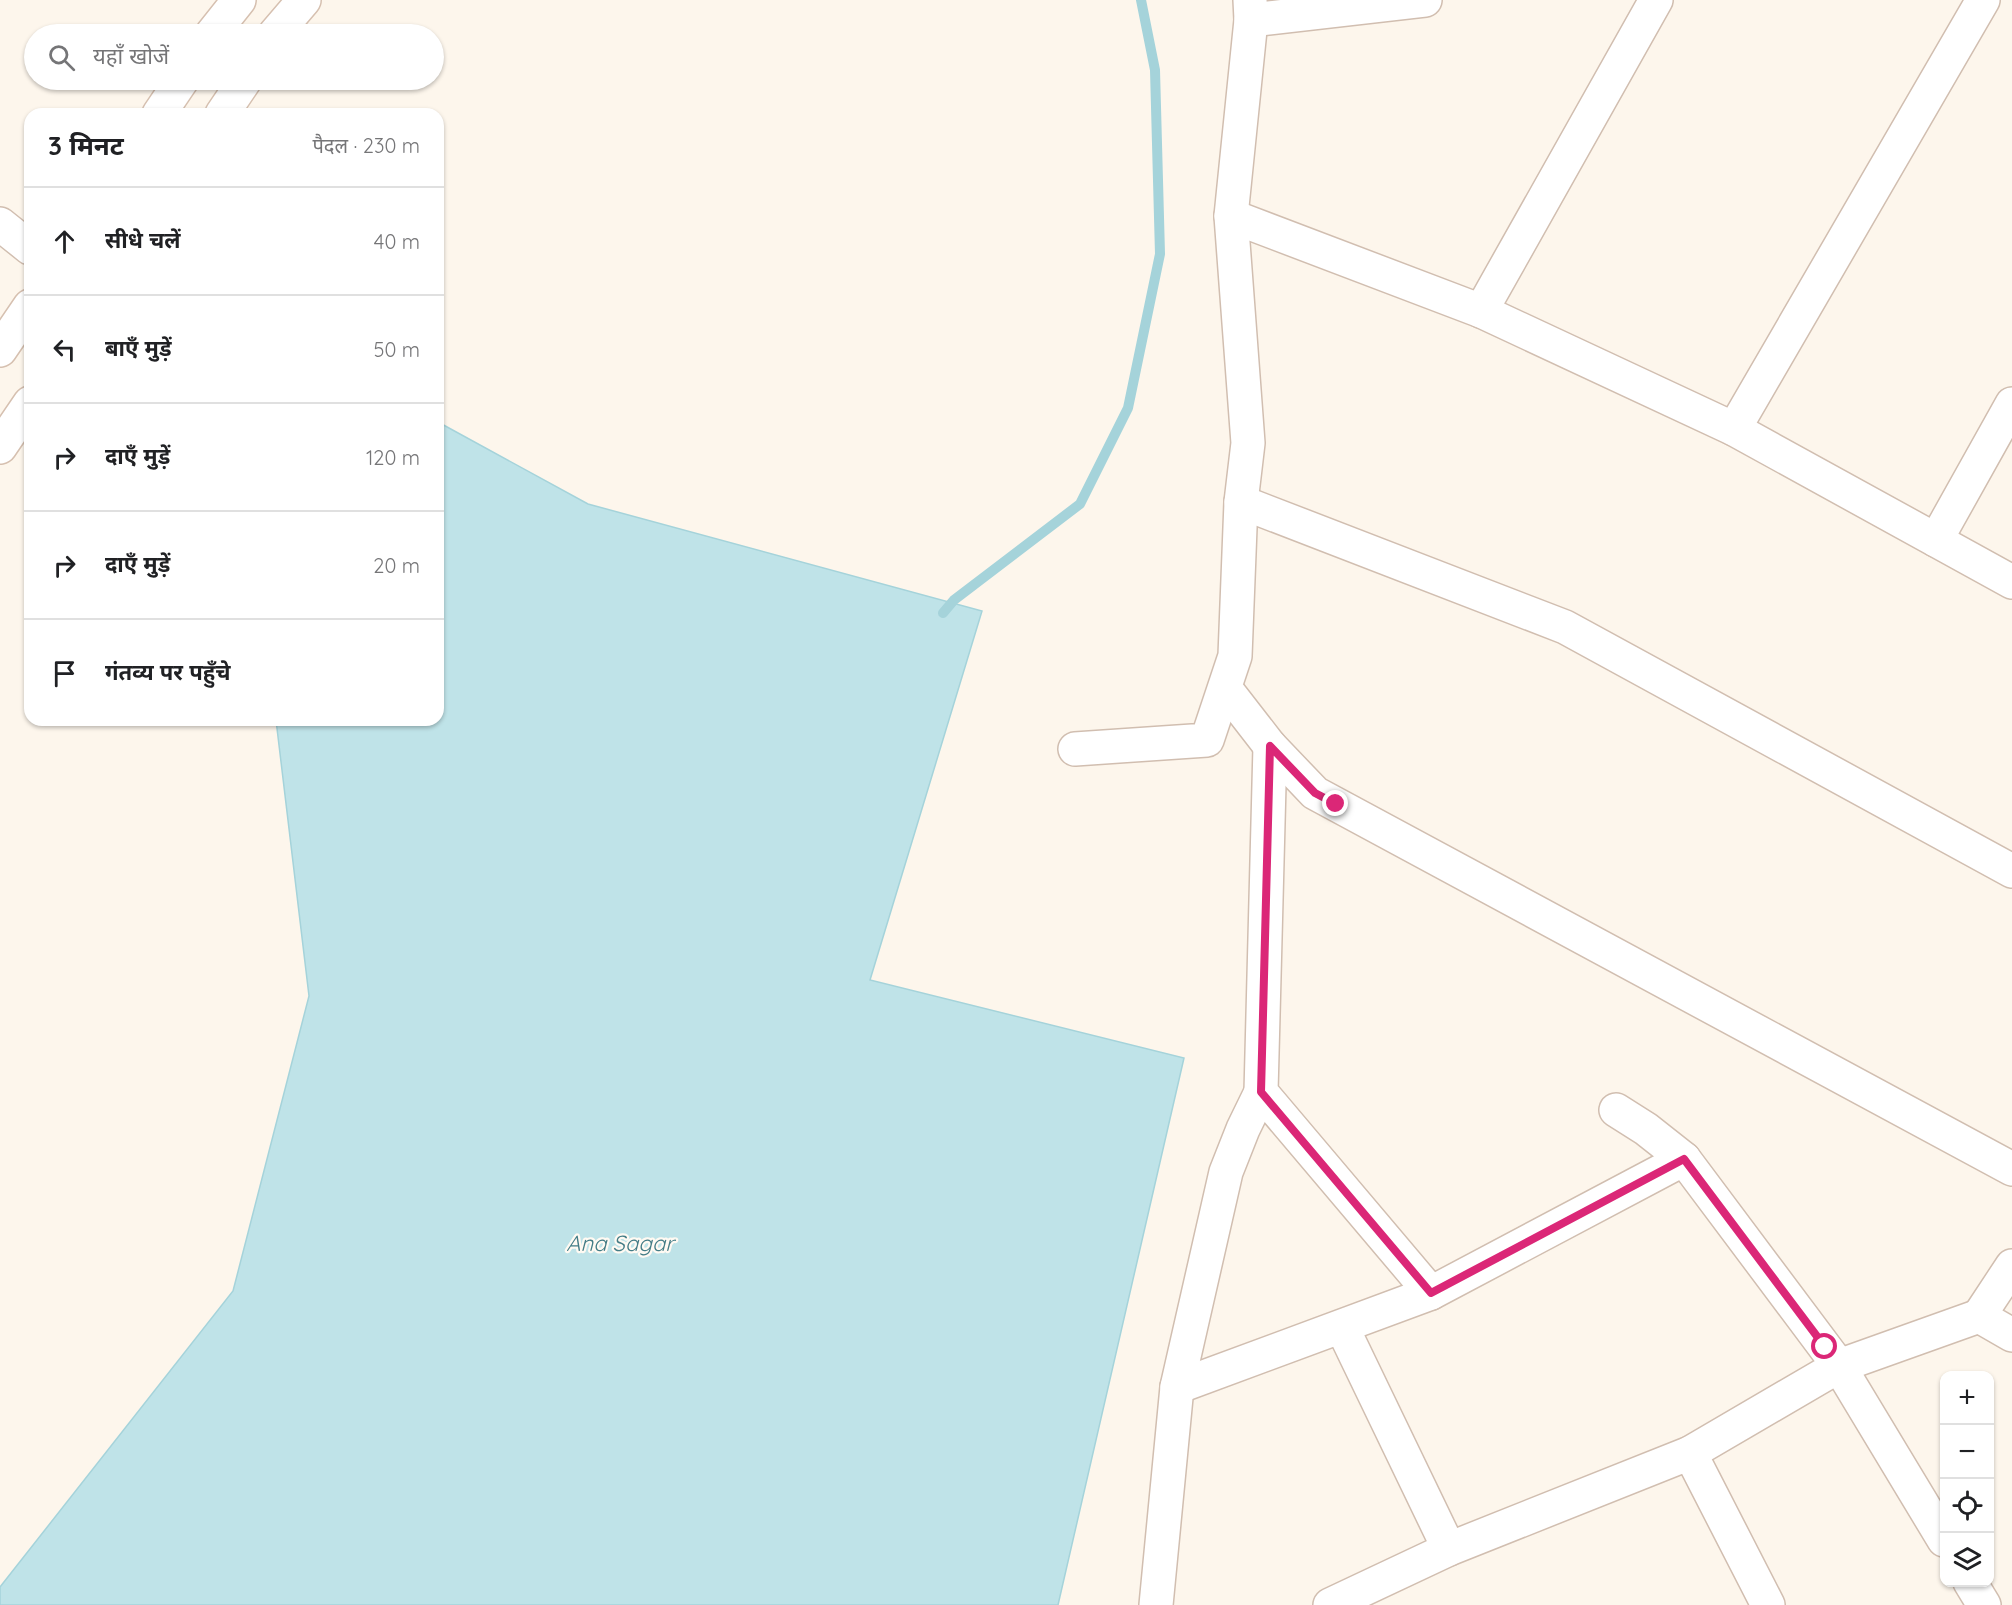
<!DOCTYPE html>
<html lang="hi">
<head>
<meta charset="utf-8">
<style>
  body { margin:0; font-family:Quicksand,"Noto Sans Devanagari",sans-serif; background:#f2f2f2; color:#202124 }
  .controls { position:absolute; right:18px; bottom:18px; display:grid; overflow:hidden; border-radius:12px; box-shadow:0 2px 4px #0004 }
  .controls button { width:54px; height:54px; display:grid; place-items:center; padding:0; border:0; border-bottom:2px solid #e0e0e0; background:#fff; color:#202124; font:30px sans-serif }
  .stop { position:absolute; width:18px; height:18px; margin:-14px; border:4px solid #db2777; border-radius:50%; background:#fff }
  .stop.end { background:#db2777; border-color:#fff; box-shadow:0 2px 6px #0008 }
  .list { margin:0; padding:0; list-style:none }
  h2 { display:flex; justify-content:space-between; align-items:center; height:78px; margin:0; padding:0 24px; font-size:26px }
  h2 small { font-size:20px; font-weight:400; color:#757577 }
  .list li { display:grid; grid-template-columns:39px 1fr auto; gap:18px; align-items:center; box-sizing:border-box; height:108px; padding:0 24px; border-top:2px solid #e0e0e0 }
  .list b { display:block; font-size:22px; white-space:nowrap }
  .list em { font-size:20px; font-style:normal; color:#757577 }
  .icon { flex:none; width:33px; height:33px; fill:none; stroke:currentColor; stroke-width:2; stroke-linecap:round; stroke-linejoin:round }
  .map { position:relative; flex:none; width:2012px; height:1605px; overflow:hidden }
  .search { position:absolute; background:#fff; box-shadow:0 2px 4px #0004; left:24px; top:24px; width:420px; height:66px; display:flex; align-items:center; gap:15px; box-sizing:border-box; padding:0 21px; border-radius:33px; color:#757577; font-size:22px }
  .panel { position:absolute; background:#fff; box-shadow:0 2px 4px #0004; left:24px; top:108px; width:420px; height:618px; border-radius:18px }
  .map>svg:first-child { display:block }
  .water { fill:#bfe3e8; stroke:#a5d3da; stroke-width:1.5 }
  .lines { fill:none; stroke-linecap:round; stroke-linejoin:round }
  .stream { stroke:#a5d3da; stroke-width:10 }
  .street-casing { stroke:#d1beb0; stroke-width:36 }
  .secondary-casing { stroke:#d6c0b0; stroke-width:36 }
  .street { stroke:#fff; stroke-width:33 }
  .secondary { stroke:#fff; stroke-width:33 }
  .route { stroke:#db2777; stroke-width:8 }
  .labels { text-anchor:middle; stroke-width:4.5; stroke-linejoin:round; paint-order:stroke }
  .water-label { font-size:22px; font-style:italic; fill:#437c86; stroke:#fffaf3 }
</style>
</head>
<body>
<div class="map">
<svg width="2012" height="1605" viewBox="0 0 2012 1605">
  <rect width="100%" height="100%" fill="#fdf6ec"/>
  <path class="water" d="M438,422L588,504L982,611L870,980L1184,1058L1058,1605H0V1587L233,1291L309,996L276,720H438Z"/>
  <g class="lines">
    <path class="stream" d="M943,613L954,600L1080,504L1128,408L1160,254L1155,70L1141,0"/>
    <g class="street-casing">
      <g id="street">
        <path d="M1251,20L1425,0"/>
        <path d="M1231,216L1481,311L1734,429L2012,582"/>
        <path d="M0,224L30,248"/>
        <path d="M1481,311L1656,0"/>
        <path d="M1734,429L1983,0"/>
        <path d="M1241,502L1565,627L2012,871"/>
        <path d="M1936,540L2012,404"/>
        <path d="M1225,688L1270,746L1315,793L2012,1169"/>
        <path d="M1270,746L1261,1092L1431,1293"/>
        <path d="M1075,749L1207,740L1235,656L1241,502L1248,443L1231,216L1251,20L1250,0"/>
        <path d="M2012,1266L1979,1316L2012,1335"/>
        <path d="M1342,1327L1449,1549"/>
        <path d="M1177,1387L1431,1293L1684,1159"/>
        <path d="M1690,1453L1768,1605"/>
        <path d="M1944,1540L1839,1366L1979,1316"/>
        <path d="M1970,1582L1984,1605"/>
        <path d="M1156,1605L1177,1387L1226,1172L1243,1129L1261,1092"/>
        <path d="M1330,1605L1449,1549L1690,1453L1839,1366L1684,1159L1646,1129L1616,1110"/>
      </g>
    </g>
    <g class="secondary-casing">
      <g id="secondary">
        <path d="M212,34L239,0"/>
        <path d="M275,34L304,0"/>
        <path d="M159,114L182,80"/>
        <path d="M222,114L245,80"/>
        <path d="M0,350L30,306"/>
        <path d="M0,447L30,403"/>
      </g>
    </g>
    <use href="#street" class="street"/>
    <use href="#secondary" class="secondary"/>
  </g>
  <g class="lines">
    <path class="route" d="M1336,804L1315,793L1270,746L1261,1092L1431,1293L1684,1159L1825,1347"/>
  </g>
  <g class="labels">
    <g class="water-label">
      <text x="620" y="1251">Ana Sagar</text>
    </g>
  </g>
</svg>
<div class="controls">
<button>+</button>
<button>−</button>
<button><svg class="icon" aria-label="locate" viewBox="0 0 24 24"><circle cx="12" cy="12" r="6"/><path d="M12 2v4M12 18v4M2 12h4M18 12h4"/></svg></button>
<button><svg class="icon" aria-label="layers" viewBox="0 0 24 24"><path d="M12 4l9 5-9 5-9-5zM3 14l9 5 9-5"/></svg></button>
</div>
<div class="stop" style="left:1825px;top:1347px"></div>
<div class="stop end" style="left:1336px;top:804px"></div>
<div class="search"><svg class="icon" aria-label="search" viewBox="0 0 24 24"><circle cx="10" cy="10" r="6"/><path d="M15 15l6 6"/></svg>यहाँ खोजें</div>
<section class="panel">
<h2>3 मिनट<small>पैदल · 230 m</small></h2>
<ul class="list">
<li><svg class="icon" aria-label="ahead" viewBox="0 0 24 24"><path d="M12 20V5M6 11l6-6 6 6"/></svg><div><b>सीधे चलें</b></div><em>40 m</em></li>
<li><svg class="icon" aria-label="left" viewBox="0 0 24 24"><path d="M17 20v-9H6M10 6l-5 5 5 5"/></svg><div><b>बाएँ मुड़ें</b></div><em>50 m</em></li>
<li><svg class="icon" aria-label="right" viewBox="0 0 24 24"><path d="M7 20v-9h11M14 6l5 5-5 5"/></svg><div><b>दाएँ मुड़ें</b></div><em>120 m</em></li>
<li><svg class="icon" aria-label="right" viewBox="0 0 24 24"><path d="M7 20v-9h11M14 6l5 5-5 5"/></svg><div><b>दाएँ मुड़ें</b></div><em>20 m</em></li>
<li><svg class="icon" aria-label="arrive" viewBox="0 0 24 24"><path d="M6 21V4h12l-3 4 3 4H6"/></svg><div><b>गंतव्य पर पहुँचे</b></div></li>
</ul>
</section>
</div>
</body>
</html>
